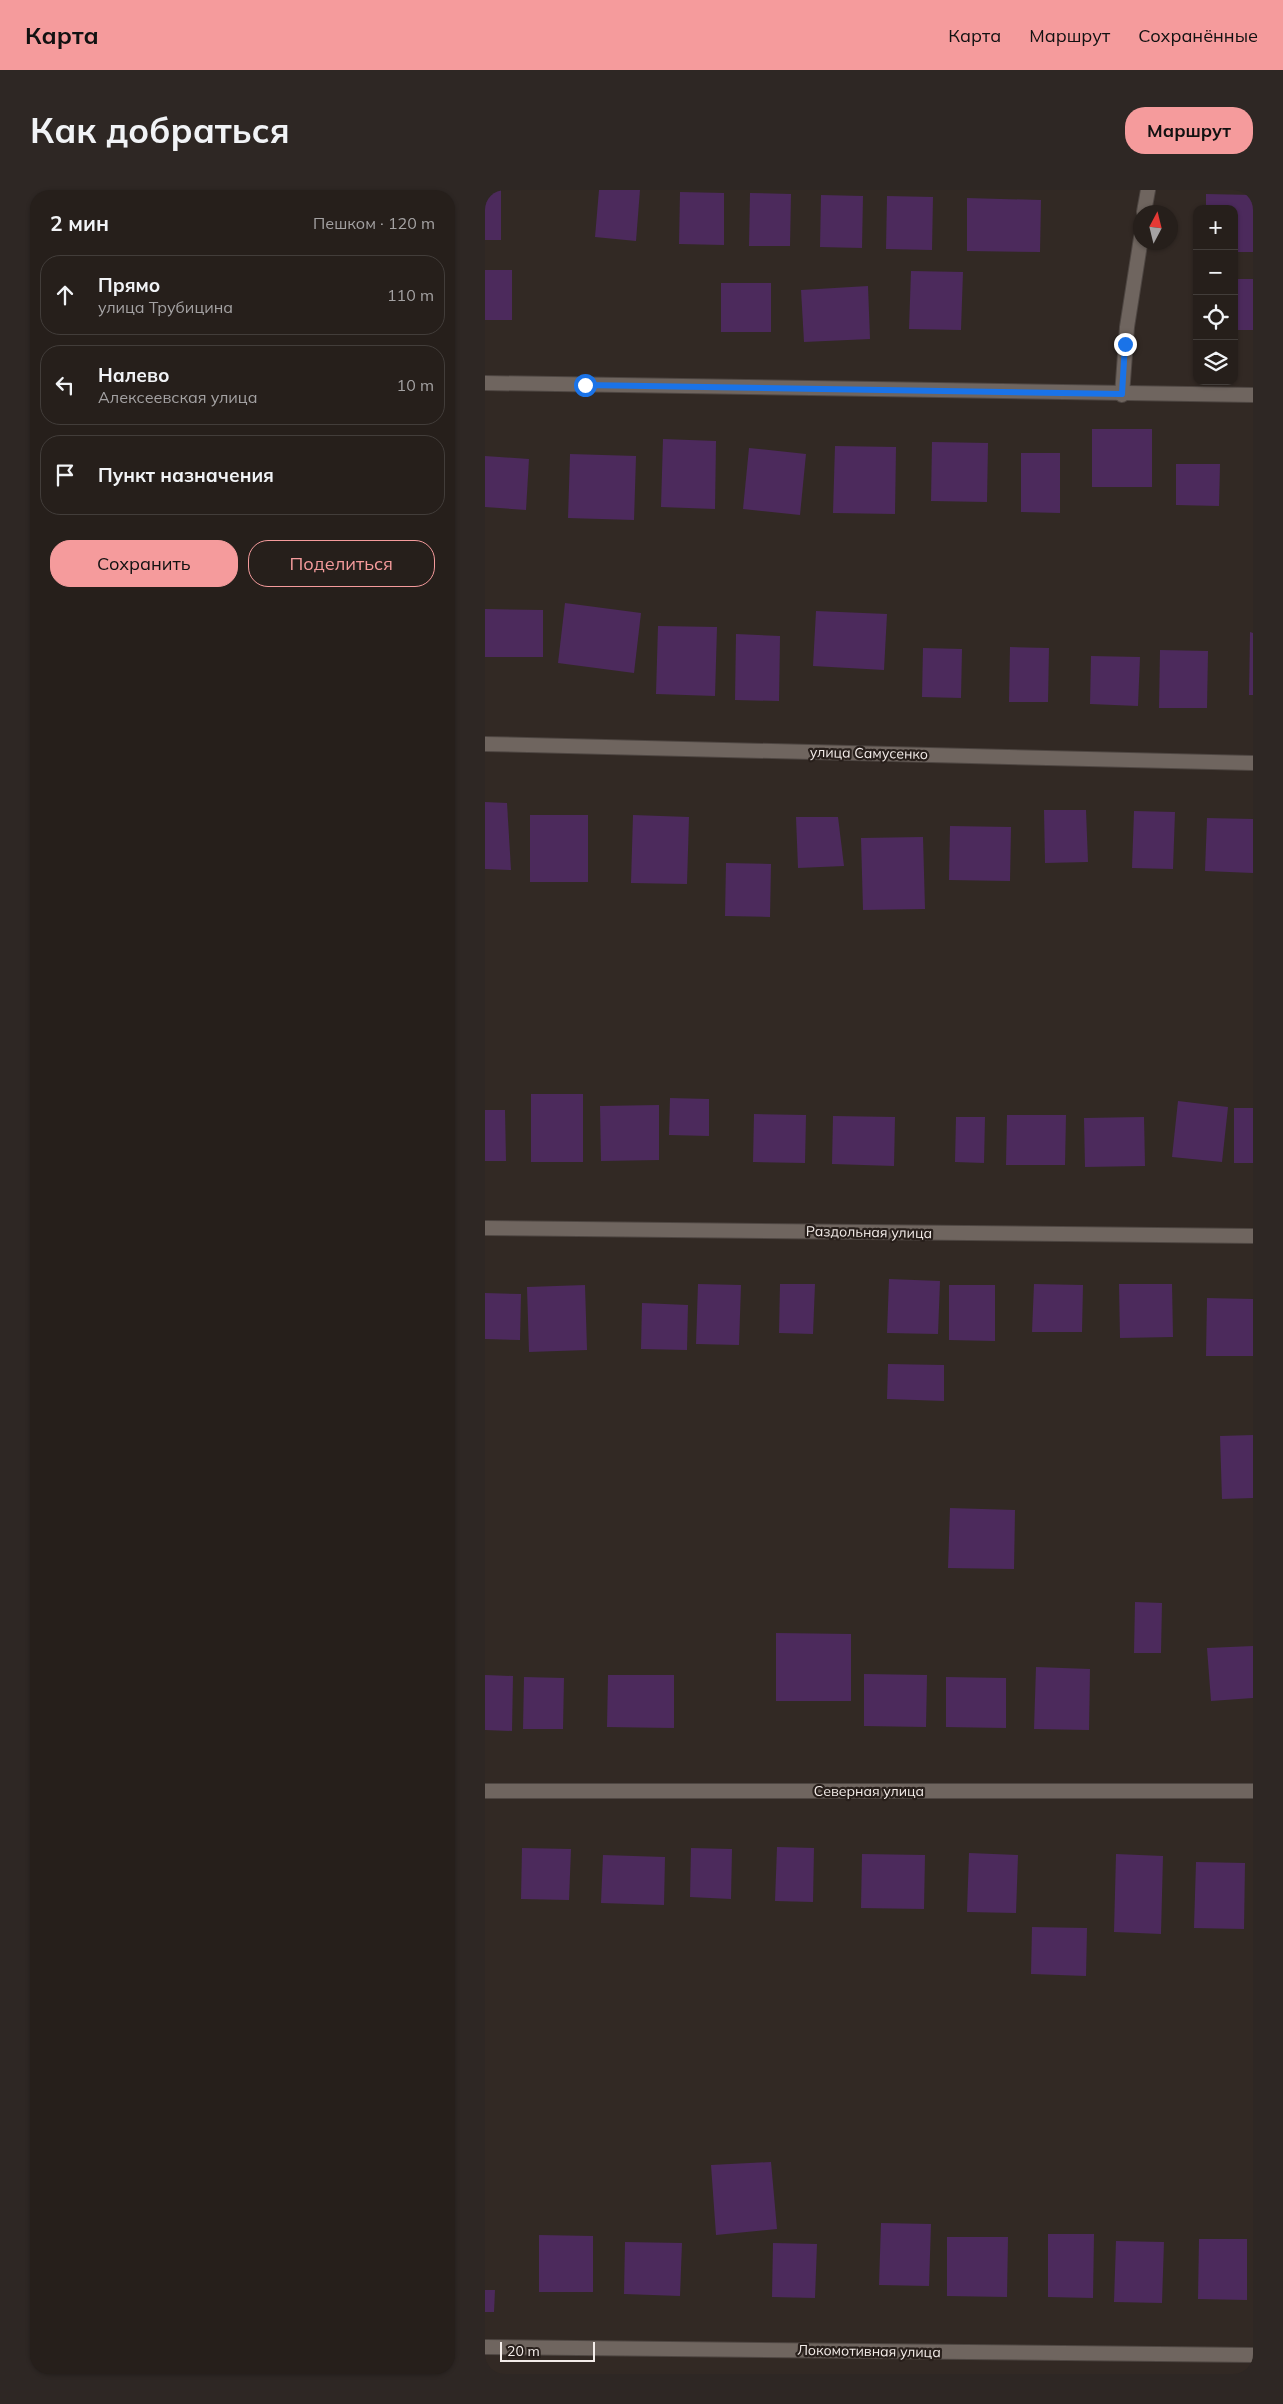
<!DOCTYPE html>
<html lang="ru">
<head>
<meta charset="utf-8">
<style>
  body { margin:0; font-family:Mulish,sans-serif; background:#2e2724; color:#f1f3f6 }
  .controls { position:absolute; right:15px; top:15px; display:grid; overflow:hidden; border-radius:10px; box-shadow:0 1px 4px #0004 }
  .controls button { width:45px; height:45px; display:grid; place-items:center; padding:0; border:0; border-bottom:1px solid #423d3a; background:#261f1b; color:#f1f3f6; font:25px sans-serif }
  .compass { position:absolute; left:648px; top:15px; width:45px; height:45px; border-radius:50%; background:#261f1b; box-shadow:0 1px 4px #0004; rotate:7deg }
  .scale { position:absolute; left:15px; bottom:12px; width:95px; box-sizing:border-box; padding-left:5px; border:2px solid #f3ece9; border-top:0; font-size:14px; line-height:18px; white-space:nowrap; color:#f3ece9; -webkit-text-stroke:4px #281f1b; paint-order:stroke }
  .stop { position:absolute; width:15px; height:15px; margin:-11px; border:4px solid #1a73e8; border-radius:50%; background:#fff }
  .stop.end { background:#1a73e8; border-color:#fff; box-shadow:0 1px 5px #0008 }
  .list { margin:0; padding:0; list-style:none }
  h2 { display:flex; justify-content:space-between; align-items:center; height:65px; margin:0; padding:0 20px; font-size:21px }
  h2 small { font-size:16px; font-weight:400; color:#a4a2a3 }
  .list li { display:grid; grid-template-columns:32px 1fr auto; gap:15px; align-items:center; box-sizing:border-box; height:80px; margin:0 10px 10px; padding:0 10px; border:1px solid #423d3a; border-radius:20px }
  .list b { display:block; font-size:19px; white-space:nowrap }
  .list p { margin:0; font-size:16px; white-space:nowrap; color:#a4a2a3 }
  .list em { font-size:16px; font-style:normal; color:#a4a2a3 }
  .actions { display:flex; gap:10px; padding:15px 20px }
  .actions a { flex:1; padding:11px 0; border:1px solid #f59b9c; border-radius:20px; text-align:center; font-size:18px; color:#f59b9c }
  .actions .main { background:#f59b9c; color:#111 }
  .icon { flex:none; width:28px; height:28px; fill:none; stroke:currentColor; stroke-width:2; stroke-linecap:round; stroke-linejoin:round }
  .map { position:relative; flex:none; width:768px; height:2184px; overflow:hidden; border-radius:20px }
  header { display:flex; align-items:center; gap:30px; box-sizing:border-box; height:70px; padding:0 25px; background:#f59b9c; color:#111 }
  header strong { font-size:24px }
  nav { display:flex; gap:28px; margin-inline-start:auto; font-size:18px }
  .intro { display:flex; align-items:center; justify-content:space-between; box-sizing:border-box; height:120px; padding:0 30px }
  h1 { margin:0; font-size:35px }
  .button { padding:12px 22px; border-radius:20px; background:#f59b9c; color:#111; font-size:18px; font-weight:700 }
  main { display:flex; gap:30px; padding:0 30px }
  aside { flex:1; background:#261f1b; border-radius:20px; box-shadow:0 1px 4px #0004 }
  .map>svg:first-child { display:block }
  .building { fill:#4c2a5c }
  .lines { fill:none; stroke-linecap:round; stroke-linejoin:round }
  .minor-casing { stroke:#4e4642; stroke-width:16 }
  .minor { stroke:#6f655f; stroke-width:14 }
  .route { stroke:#1a73e8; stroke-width:6 }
  .labels { text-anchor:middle; stroke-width:4.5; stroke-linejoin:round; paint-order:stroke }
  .street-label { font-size:14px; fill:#f3ece9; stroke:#281f1b }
</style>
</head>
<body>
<header>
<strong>Карта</strong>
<nav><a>Карта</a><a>Маршрут</a><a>Сохранённые</a></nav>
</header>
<div class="intro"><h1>Как добраться</h1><a class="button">Маршрут</a></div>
<main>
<aside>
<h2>2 мин<small>Пешком · 120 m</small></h2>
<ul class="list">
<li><svg class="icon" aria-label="ahead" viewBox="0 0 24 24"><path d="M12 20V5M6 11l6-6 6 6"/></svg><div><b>Прямо</b><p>улица Трубицина</p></div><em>110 m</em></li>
<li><svg class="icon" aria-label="left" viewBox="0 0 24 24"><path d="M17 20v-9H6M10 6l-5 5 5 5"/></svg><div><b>Налево</b><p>Алексеевская улица</p></div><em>10 m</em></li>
<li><svg class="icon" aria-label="arrive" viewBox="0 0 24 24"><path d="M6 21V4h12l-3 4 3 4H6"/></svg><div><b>Пункт назначения</b></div></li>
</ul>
<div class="actions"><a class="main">Сохранить</a><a>Поделиться</a></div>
</aside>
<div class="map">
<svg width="768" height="2184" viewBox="0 0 768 2184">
  <rect width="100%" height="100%" fill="#322924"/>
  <g class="building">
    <rect x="0" y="0" width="16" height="50"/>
    <path d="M114,0H155L151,51L110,47Z"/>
    <path d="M195,2L239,3V55L194,54Z"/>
    <path d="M265,3L306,4L305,56H264Z"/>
    <path d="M721,4L768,5V62H749V19H721Z"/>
    <path d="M336,5L378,6L377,58L335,57Z"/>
    <path d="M402,6L448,7L447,60L401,59Z"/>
    <path d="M482,8L556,10L555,62L482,61Z"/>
    <rect x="0" y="80" width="27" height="50"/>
    <path d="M426,81L478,82L476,140L424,139Z"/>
    <rect x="749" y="89" width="19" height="51"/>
    <rect x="236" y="93" width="50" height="49"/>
    <path d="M383,96L385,149L319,152L316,100Z"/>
    <rect x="607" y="239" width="60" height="58"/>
    <path d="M178,249L231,251L230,319L176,317Z"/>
    <path d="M447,252L503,253L502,312L446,311Z"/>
    <path d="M350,256L411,257L410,324L348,323Z"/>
    <path d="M264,258L321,264L315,325L258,319Z"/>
    <path d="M536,263H575V323L536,322Z"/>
    <path d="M85,264L151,266L149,330L83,328Z"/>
    <path d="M0,266L44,269L41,320L0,317Z"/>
    <path d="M691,274H735L734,316L691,315Z"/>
    <path d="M80,413L156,423L149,483L73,473Z"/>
    <path d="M0,419L58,420V467H0Z"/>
    <path d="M331,421L402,424L399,480L328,476Z"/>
    <path d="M173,436L232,437L230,506L171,504Z"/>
    <path d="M765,442L768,443V505H764Z"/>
    <path d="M251,444L295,446L294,511L250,510Z"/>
    <path d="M525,457L564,458L563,512H524Z"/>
    <path d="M438,458L477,459L476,508L437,507Z"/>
    <path d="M675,460L723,461L722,518H674Z"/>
    <path d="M606,466L655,467L653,516L605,514Z"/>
    <path d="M0,612L22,613L26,680L0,679Z"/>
    <path d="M559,620H601L603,672L560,673Z"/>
    <path d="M649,621L690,622L688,679L647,678Z"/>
    <rect x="45" y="625" width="58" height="67"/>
    <path d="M148,625L204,627L202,694L146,693Z"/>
    <path d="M311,627H353L359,676L313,678Z"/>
    <path d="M722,628L768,629V683L720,681Z"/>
    <path d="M465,636L526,637L525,691L464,690Z"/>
    <path d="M438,647L440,719L378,720L376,648Z"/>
    <path d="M241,673L286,674L285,727L240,726Z"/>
    <rect x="46" y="904" width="52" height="68"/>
    <path d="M185,908L224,909V946L184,945Z"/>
    <path d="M693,911L743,917L737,972L687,967Z"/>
    <path d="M174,915V970L116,971L115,916Z"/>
    <rect x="749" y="918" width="19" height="55"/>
    <path d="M0,920H20L21,971H0Z"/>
    <path d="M269,924L321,925L320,973L268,972Z"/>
    <path d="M522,925H581L580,975H521Z"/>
    <path d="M348,926L410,927L409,976L347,974Z"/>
    <path d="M471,927H500L499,973L470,972Z"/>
    <path d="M659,927L660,976L600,977L599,928Z"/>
    <path d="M404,1089L455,1091L453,1144L402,1143Z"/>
    <path d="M213,1094L256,1095L254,1155L211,1154Z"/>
    <path d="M295,1094H330L328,1144L294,1143Z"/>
    <path d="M549,1094L598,1095L597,1142H547Z"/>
    <path d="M634,1094H687L688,1147L635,1148Z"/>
    <path d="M100,1095L102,1160L44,1162L42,1097Z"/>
    <path d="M464,1095H510V1151L464,1150Z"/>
    <path d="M0,1103L36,1104L35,1150L0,1149Z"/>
    <path d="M722,1108L768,1109V1166H721Z"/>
    <path d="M157,1113L203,1115L202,1160L156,1159Z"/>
    <path d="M403,1174L459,1175V1211L402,1209Z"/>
    <path d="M768,1245V1308L737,1309L735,1246Z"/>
    <path d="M465,1318L530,1320L529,1379L463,1378Z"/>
    <path d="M650,1412L677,1413L676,1463H649Z"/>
    <path d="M291,1443L366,1444V1511H291Z"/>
    <path d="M768,1456V1508L726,1511L722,1458Z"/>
    <path d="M551,1477L605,1479L604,1540L549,1539Z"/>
    <path d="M379,1484L442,1485L441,1537L379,1536Z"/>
    <path d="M0,1485L28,1486L27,1541L0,1540Z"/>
    <path d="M123,1485H189V1538L122,1537Z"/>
    <path d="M39,1487L79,1488L78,1539H38Z"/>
    <path d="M461,1487L521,1488V1538L461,1537Z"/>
    <path d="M292,1657L329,1658L328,1712L290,1711Z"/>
    <path d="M37,1658L86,1659L84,1710L36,1709Z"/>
    <path d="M206,1658L247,1659L246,1709L205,1707Z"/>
    <path d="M484,1663L533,1665L531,1723L482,1722Z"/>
    <path d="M377,1664L440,1665L439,1719L376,1718Z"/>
    <path d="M631,1664L678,1666L676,1744L629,1742Z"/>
    <path d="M118,1665L180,1667L179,1715L116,1713Z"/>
    <path d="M711,1672L760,1673L759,1739L709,1738Z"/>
    <path d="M547,1737L602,1738L601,1786L546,1784Z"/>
    <path d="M286,1972L292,2039L231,2045L226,1975Z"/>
    <path d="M396,2033L446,2034L444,2096L394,2095Z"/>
    <path d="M563,2044H609L608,2108L563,2107Z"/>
    <path d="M54,2045L108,2046V2102H54Z"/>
    <path d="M462,2047H523L522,2107L462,2106Z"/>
    <path d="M714,2049H762V2110L713,2109Z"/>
    <path d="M631,2051L679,2052L677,2113L629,2112Z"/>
    <path d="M140,2052L197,2053L195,2106L139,2104Z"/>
    <path d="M288,2053L332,2054L330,2108L287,2107Z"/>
    <path d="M0,2100H10L9,2122H0Z"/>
  </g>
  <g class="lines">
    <g class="minor-casing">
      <g id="minor">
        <path d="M659,22L663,0"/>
        <path d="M0,193L768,205"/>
        <path d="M637,205L642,137L656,48"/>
        <path d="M0,554L768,573"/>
        <path d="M0,1038L768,1046"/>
        <path d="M0,1601H768"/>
        <path d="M0,2157L768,2165"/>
      </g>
    </g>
    <use href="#minor" class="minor"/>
  </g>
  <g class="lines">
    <path class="route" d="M100,195L637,204L640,154"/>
  </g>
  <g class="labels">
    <g class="street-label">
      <text transform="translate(384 563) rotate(1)" y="5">улица Самусенко</text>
      <text transform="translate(384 1042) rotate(1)" y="5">Раздольная улица</text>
      <text x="384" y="1606">Северная улица</text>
      <text transform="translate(384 2161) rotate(1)" y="5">Локомотивная улица</text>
    </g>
  </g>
</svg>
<div class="controls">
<button>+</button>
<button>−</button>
<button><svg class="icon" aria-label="locate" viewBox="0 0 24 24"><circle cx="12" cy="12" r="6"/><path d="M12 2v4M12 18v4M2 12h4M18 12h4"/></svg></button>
<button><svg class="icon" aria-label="layers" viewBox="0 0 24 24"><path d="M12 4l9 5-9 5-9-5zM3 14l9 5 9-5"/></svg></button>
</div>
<svg class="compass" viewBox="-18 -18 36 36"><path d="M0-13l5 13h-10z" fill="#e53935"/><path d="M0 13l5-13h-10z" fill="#a4a2a3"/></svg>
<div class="scale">20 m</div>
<div class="stop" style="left:100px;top:195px"></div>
<div class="stop end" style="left:640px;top:154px"></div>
</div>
</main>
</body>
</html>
